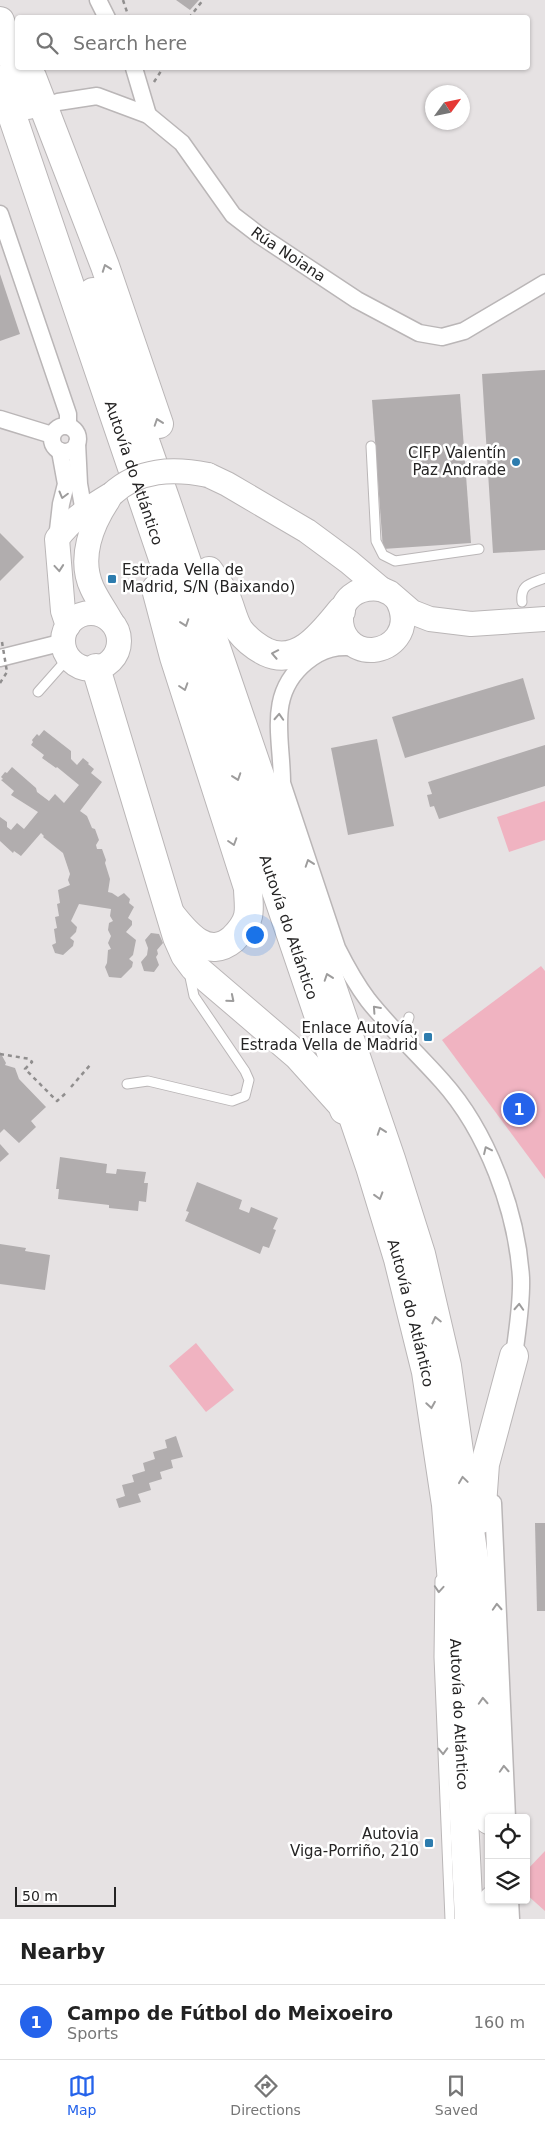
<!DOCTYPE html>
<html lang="en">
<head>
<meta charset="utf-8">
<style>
  body { margin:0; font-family:"DejaVu Sans",sans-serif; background:#f2f2f2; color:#222 }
  .controls { position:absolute; right:15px; bottom:15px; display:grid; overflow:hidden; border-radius:5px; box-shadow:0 1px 4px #0004 }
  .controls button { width:45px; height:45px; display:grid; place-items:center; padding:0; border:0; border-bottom:1px solid #e0e0e0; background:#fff; color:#222; font:25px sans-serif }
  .compass { position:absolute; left:425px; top:85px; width:45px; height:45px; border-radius:50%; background:#fff; box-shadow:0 1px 4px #0004; rotate:57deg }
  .scale { position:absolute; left:15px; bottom:12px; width:101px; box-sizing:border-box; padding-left:5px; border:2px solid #252424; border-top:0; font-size:14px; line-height:18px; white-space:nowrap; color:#252424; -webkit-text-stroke:4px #fff; paint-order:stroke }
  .you { position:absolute; left:254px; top:934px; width:18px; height:18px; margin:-12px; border:4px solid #fff; border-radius:50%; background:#1a73e8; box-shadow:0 0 0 8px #1a73e833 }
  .badge { display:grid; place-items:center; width:32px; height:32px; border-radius:50%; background:#2563eb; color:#fff; font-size:16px; font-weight:700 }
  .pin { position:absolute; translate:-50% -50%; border:2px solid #fff; box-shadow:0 1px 5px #0006 }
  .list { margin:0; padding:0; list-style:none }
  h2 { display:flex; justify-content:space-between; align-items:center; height:65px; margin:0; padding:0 20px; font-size:21px }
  h2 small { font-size:16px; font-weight:400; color:#767676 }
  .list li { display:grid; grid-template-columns:32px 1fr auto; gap:15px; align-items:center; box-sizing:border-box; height:75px; padding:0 20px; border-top:1px solid #e0e0e0 }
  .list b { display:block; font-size:19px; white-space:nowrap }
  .list p { margin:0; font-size:16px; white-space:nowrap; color:#767676 }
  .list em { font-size:16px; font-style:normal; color:#767676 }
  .icon { flex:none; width:28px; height:28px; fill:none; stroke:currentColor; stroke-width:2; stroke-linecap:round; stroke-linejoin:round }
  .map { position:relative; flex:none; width:545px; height:1919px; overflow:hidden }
  .search { position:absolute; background:#fff; box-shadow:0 1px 4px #0004; left:15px; right:15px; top:15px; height:55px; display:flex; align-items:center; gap:12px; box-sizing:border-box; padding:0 18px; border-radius:5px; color:#767676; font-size:19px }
  .sheet { height:140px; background:#fff }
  nav { display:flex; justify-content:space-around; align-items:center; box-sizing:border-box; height:70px; border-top:1px solid #e0e0e0; background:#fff; font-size:14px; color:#767676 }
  nav a { display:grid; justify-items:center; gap:2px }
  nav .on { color:#2563eb }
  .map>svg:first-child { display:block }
  .green { fill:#f0b3c1 }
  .building { fill:#b1adae }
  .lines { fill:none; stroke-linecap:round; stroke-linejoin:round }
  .lane-casing { stroke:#bab6b7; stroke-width:11 }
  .street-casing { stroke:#bab6b7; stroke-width:19 }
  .secondary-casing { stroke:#bab6b7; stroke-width:26 }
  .highway-casing { stroke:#bab6b7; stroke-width:30 }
  .path { stroke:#908e8e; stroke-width:2.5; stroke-dasharray:4 4; stroke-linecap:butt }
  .lane { stroke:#fff; stroke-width:9 }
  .street { stroke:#fff; stroke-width:16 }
  .secondary { stroke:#fff; stroke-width:24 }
  .highway { stroke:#fff; stroke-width:28 }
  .secondary-bridge-casing { stroke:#bab6b7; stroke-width:26; stroke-linecap:butt }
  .path-bridge { stroke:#908e8e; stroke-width:2.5; stroke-dasharray:4 4; stroke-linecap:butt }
  .secondary-bridge { stroke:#fff; stroke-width:24 }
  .oneway { stroke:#9d9c9c }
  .poi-dot { fill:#2d7cae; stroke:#fff; stroke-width:2 }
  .labels { text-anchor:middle; stroke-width:5; stroke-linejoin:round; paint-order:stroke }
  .street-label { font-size:15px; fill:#252424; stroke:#fff }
  .poi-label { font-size:15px; fill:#252424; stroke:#fff; text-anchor:end }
</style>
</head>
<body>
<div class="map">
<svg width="545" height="1919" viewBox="0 0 545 1919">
  <rect width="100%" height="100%" fill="#e6e2e3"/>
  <g class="green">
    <path d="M545,801V840L509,852L497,817Z"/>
    <path d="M541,966L545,971V1179L442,1040Z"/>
    <path d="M196,1343L234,1390L206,1412L169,1366Z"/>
    <path d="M545,1851V1911L526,1894V1871Z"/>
  </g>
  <g class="building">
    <path d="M176,0H199L190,10Z"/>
    <path d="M0,274L20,334L0,341Z"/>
    <path d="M545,370V550L493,553L482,374Z"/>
    <path d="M460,394L471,543L383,549L372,400Z"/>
    <path d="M0,533L24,557L0,581Z"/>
    <path d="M523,678L535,719L405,758L392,717Z"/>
    <path d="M44,730L71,751V759L77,765L83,758L89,763L88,764L94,769L91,773L102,782L80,811L87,816L92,828L95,829L99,840L96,845L97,849H102L106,860L105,863L110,879L108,892L112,893L118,897L124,893L130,899L129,903L134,907L128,918L132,921V925L126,932L136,940L133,955L129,959L133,962L132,967L121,978L109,977L105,967L107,963L108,950L111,949L108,943L111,936L108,930L109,923L113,921L110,916L111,909L79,904L71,921L77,927L76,932L70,938L74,941L73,946L63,955L55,953L52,945L56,943L54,929L57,928L55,917L59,916L57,904L60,903L58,890L70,885L68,880L70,874L63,853L43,837L44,836L41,833L21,856L14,851L13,853L0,841V817L7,822V827L11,830L17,823L24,829L38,812L11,795L14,791L1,780L3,779L1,777L5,772L7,773L12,767L36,788L37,792L49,801L55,794L64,803L79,785L57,767L56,768L42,758L44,755L31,745L33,742L32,740L37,734L39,736Z"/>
    <path d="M377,739L394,826L348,835L331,748Z"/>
    <path d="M545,745V786L439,819L434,806L430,807L427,795L432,794L428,782Z"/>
    <path d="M151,933L159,934L163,943L157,950L158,954L156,957L159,965L154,972L144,971L141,962L147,955L148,948L145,940Z"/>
    <path d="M0,1052L6,1063L5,1065L15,1068L19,1079L46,1107L31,1121L36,1127L19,1143L4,1129L0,1133Z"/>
    <path d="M0,1144L9,1154L0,1162Z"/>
    <path d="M60,1157L107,1164L106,1173L116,1174L117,1169L146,1172L144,1183H148L146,1202L139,1201L138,1211L109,1208V1205L58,1199L59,1189H56Z"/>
    <path d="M197,1182L242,1200L239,1209L249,1213L251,1207L278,1218L273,1229L276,1230L269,1248L263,1246L260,1254L185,1221L189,1212L186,1211Z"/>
    <path d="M0,1244L26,1248L25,1251L50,1255L45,1290L0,1284Z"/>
    <path d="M176,1436L183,1457L171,1460L173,1468L160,1472L162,1479L149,1483L151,1490L138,1494L141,1502L119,1508L116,1499L125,1496L122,1485L134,1482L132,1475L145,1471L143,1463L155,1459L153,1452L167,1448L165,1440Z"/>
    <path d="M535,1523H545V1611H537Z"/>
  </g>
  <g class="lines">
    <g class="lane-casing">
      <g id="lane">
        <path d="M371,446L376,541L383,555L395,561L479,549"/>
        <path d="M522,602C520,584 530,584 545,578"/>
        <path d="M38,692L69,657"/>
        <path d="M403,1038L409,1017"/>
        <path d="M127,1084L148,1081L232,1101L245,1096L249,1080L245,1071L194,996L190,977L192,972"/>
        <path d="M440,1580L439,1657L450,1919"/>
      </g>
    </g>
    <g class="street-casing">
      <g id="street">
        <path d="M98,0L107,18"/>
        <path d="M134,68L148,115"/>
        <path id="s1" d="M58,102L97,96L148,115L182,143L233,215L259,235L357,300L419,333L442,337L464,331L545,283"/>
        <path d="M0,214L68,414V426"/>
        <path d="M0,419L52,435"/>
        <circle cx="65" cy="439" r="13"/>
        <path d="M77,443L79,484L84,512"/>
        <path d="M57,539L61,504L66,484L60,451"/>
        <path d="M359,648C338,645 323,648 306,662C266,695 282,737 282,783L337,948C346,966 356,984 368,1000C391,1029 418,1054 442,1081C487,1131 517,1211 521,1278C522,1307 516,1336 513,1365"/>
        <path d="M0,658L64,642"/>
        <path d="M493,1503L507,1818"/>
        <path d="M510,1900L511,1919"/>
      </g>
    </g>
    <g class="secondary-casing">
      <g id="secondary">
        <path d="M208,475L227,484L307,531L349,562L381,589L390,593L412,612L430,619L471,624L545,619"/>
        <path d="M108,500C92,524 78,558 92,588C97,599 105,610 111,621"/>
        <path d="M381,589C328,582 330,652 373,650C383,649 391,645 397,637C405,626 404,613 398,601"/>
        <circle cx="91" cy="641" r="28"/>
        <path d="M68,626L63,611L57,539C71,519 92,506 112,494"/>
      </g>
    </g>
    <g class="highway-casing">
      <g id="highway">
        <path d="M0,21L28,105"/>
        <path d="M32,77L105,266L159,424"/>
        <path id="s2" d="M0,80L370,1167L398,1259L426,1372L446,1505L453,1597L469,1919"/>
        <path d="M93,292L165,498L391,1159L421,1254L447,1366L477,1580L489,1820"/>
        <path d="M209,571C215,580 222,588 226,597C231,608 233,620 239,630C246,639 256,647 266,652C298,667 323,633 341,611"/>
        <path d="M156,589L174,657L248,888C248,897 250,908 248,916C246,925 240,932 233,939C208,960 187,935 172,916"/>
        <path d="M96,668L177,937L185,955L194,967L297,1055L342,1105L344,1110"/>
        <path d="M481,1519L485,1464L514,1356"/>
        <path d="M493,1900V1919"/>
      </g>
    </g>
    <g class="path">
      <path d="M123,0L129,18"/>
      <path d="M189,18L203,0"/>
      <path d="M154,82L163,68"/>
      <path d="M0,683L7,672"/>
      <path d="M0,1054L30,1059L32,1062L25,1069L57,1101L66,1093"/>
      <path d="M71,1087L91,1064"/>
    </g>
    <use href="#lane" class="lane"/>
    <use href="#street" class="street"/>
    <use href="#secondary" class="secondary"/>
    <use href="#highway" class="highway"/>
    <g class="secondary-bridge-casing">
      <path id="secondary-bridge" d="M112,494C139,469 173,468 208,475"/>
    </g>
    <path class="path-bridge" d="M2,642L7,672"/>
    <use href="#secondary-bridge" class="secondary-bridge"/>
  </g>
  <defs><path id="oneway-chevron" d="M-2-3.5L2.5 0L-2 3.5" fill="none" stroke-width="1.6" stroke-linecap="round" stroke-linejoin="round" transform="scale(1.25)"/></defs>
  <g class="oneway">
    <use href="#oneway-chevron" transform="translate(106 268) rotate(-110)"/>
    <use href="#oneway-chevron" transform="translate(158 422) rotate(-109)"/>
    <use href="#oneway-chevron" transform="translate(63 495) rotate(105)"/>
    <use href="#oneway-chevron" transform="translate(59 568) rotate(85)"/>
    <use href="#oneway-chevron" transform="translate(185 623) rotate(71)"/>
    <use href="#oneway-chevron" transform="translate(275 654) rotate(-169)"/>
    <use href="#oneway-chevron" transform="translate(184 687) rotate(72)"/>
    <use href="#oneway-chevron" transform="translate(279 717) rotate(-87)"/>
    <use href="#oneway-chevron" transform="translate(237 777) rotate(71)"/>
    <use href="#oneway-chevron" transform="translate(233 842) rotate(72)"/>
    <use href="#oneway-chevron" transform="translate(309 863) rotate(-109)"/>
    <use href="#oneway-chevron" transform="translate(328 977) rotate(-109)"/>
    <use href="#oneway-chevron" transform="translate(231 999) rotate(40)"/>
    <use href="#oneway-chevron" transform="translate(376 1009) rotate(-132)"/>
    <use href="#oneway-chevron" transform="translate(381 1131) rotate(-109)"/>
    <use href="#oneway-chevron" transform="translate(487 1150) rotate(-115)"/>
    <use href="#oneway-chevron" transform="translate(379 1196) rotate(73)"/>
    <use href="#oneway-chevron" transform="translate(519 1307) rotate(-87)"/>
    <use href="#oneway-chevron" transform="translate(436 1320) rotate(-103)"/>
    <use href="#oneway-chevron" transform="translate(431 1405) rotate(81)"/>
    <use href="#oneway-chevron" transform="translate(463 1480) rotate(-98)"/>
    <use href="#oneway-chevron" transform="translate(439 1589) rotate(94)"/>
    <use href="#oneway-chevron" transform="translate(497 1607) rotate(-93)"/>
    <use href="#oneway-chevron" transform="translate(483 1701) rotate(-93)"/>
    <use href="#oneway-chevron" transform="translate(443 1751) rotate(88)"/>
    <use href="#oneway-chevron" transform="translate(504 1769) rotate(-93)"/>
  </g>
  <g class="poi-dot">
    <circle cx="516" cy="462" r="5"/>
    <rect x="107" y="574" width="10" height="10" rx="2.5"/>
    <rect x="423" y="1032" width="10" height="10" rx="2.5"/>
    <rect x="424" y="1838" width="10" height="10" rx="2.5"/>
  </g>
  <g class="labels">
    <g class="street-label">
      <text dy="5" stroke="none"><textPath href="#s1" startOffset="294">Rúa Noiana</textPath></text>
      <text dy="5" stroke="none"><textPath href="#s2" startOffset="415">Autovía do Atlántico</textPath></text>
      <text dy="5" stroke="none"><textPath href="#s2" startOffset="895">Autovía do Atlántico</textPath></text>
      <text dy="5" stroke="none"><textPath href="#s2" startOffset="1300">Autovía do Atlántico</textPath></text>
      <text dy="5" stroke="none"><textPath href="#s2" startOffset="1705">Autovía do Atlántico</textPath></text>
    </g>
    <g class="poi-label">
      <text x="506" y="458">CIFP Valentín<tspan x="506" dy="17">Paz Andrade</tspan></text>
      <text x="122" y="575" text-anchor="start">Estrada Vella de<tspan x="122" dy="17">Madrid, S/N (Baixando)</tspan></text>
      <text x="418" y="1033">Enlace Autovía,<tspan x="418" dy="17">Estrada Vella de Madrid</tspan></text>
      <text x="419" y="1839">Autovia<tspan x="419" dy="17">Viga-Porriño, 210</tspan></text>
    </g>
  </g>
</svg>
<div class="controls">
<button><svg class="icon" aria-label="locate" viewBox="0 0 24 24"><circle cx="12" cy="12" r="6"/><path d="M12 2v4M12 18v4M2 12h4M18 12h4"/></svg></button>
<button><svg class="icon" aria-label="layers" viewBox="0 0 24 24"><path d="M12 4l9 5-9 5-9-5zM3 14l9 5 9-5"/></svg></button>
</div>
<svg class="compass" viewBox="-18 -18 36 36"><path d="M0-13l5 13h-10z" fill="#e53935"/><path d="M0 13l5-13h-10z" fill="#767676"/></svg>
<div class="scale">50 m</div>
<div class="you"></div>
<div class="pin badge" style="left:519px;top:1109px">1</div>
<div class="search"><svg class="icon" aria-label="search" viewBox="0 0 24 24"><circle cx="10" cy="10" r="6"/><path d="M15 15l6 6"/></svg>Search here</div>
</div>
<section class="sheet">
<h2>Nearby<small></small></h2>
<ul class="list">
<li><span class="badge">1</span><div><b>Campo de Fútbol do Meixoeiro</b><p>Sports</p></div><em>160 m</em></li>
</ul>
</section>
<nav>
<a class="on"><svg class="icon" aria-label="map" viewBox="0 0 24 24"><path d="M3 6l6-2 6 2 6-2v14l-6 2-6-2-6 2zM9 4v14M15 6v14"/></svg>Map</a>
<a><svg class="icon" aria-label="directions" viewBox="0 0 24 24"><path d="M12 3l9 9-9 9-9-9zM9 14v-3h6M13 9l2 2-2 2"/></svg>Directions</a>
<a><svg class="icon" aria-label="saved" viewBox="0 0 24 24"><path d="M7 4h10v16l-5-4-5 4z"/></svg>Saved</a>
</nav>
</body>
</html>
